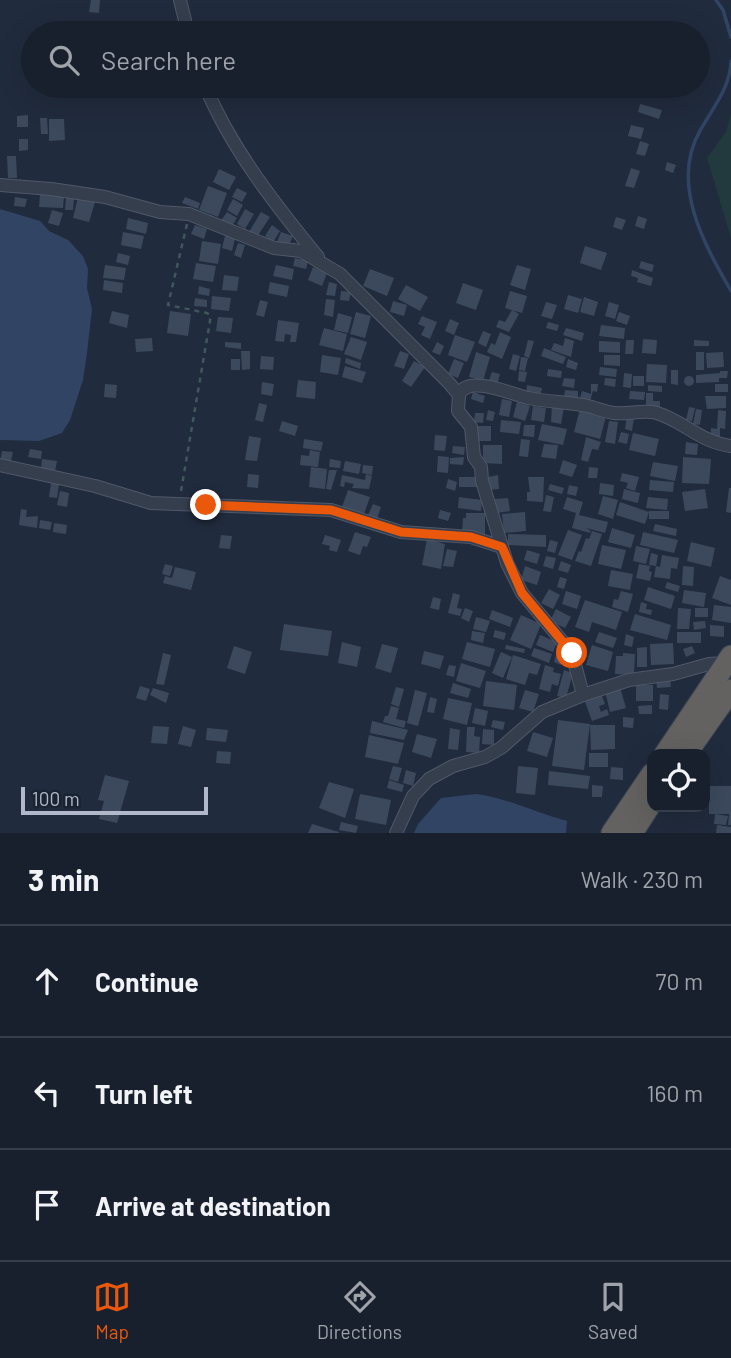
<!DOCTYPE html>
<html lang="en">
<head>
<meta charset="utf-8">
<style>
  body { margin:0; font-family:Barlow,sans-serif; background:#212836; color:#f1f3f6 }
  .controls { position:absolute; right:21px; bottom:21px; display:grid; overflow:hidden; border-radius:14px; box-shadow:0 7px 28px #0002 }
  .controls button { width:63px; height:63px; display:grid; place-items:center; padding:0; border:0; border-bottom:2px solid #363e4a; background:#18202e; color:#f1f3f6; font:35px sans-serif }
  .scale { position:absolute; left:21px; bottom:18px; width:187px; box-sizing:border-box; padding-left:7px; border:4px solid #b0b8c9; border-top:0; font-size:19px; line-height:24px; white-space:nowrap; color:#b0b8c9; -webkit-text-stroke:5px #1a2332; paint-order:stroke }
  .stop { position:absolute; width:21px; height:21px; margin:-16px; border:5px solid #ea580c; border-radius:50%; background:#fff }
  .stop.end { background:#ea580c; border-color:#fff; box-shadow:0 2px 7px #0008 }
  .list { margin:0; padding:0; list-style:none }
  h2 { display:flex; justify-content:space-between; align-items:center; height:91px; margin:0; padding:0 28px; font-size:30px }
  h2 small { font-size:23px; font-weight:400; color:#9fa3aa }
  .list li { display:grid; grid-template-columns:46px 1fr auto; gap:21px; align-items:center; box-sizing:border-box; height:112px; padding:0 28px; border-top:2px solid #363e4a }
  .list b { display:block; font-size:26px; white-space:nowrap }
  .list em { font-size:23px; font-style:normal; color:#9fa3aa }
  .icon { flex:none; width:38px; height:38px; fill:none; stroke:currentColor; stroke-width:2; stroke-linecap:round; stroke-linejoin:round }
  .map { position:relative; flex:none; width:731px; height:833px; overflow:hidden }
  .search { position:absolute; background:#18202e; box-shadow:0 7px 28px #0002; left:21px; right:21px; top:21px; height:77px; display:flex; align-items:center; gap:18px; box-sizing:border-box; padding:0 24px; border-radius:38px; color:#9fa3aa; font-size:26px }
  .sheet { height:427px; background:#18202e }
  nav { display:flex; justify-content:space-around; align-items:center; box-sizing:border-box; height:98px; border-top:2px solid #363e4a; background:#18202e; font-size:19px; color:#9fa3aa }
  nav a { display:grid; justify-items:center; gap:4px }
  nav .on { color:#ea580c }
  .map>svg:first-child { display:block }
  .green { fill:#223a3e }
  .water { fill:#314464 }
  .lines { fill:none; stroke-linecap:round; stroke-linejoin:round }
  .stream { stroke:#314464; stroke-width:3.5 }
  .building { fill:#3c495d }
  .minor-casing { stroke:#505868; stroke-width:14 }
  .trunk-casing { stroke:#3d4555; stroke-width:23 }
  .path { stroke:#40575b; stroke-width:2.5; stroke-dasharray:5 5; stroke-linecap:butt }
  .minor { stroke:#343e4d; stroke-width:12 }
  .trunk { stroke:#636260; stroke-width:21 }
  .route { stroke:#ea580c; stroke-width:9 }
</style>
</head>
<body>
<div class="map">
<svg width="731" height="833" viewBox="0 0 731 833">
  <rect width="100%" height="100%" fill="#202b3d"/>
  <path class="green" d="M731,113V238L707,158L726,132Z"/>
  <g class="water">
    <path d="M0,209L40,221L49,231L68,240L83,256L88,269L87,288L92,309L87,353L83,380L70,420L62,433L39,441L0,440Z"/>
    <path d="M476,794C508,798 536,813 567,821L566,833H414L418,824L441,798Z"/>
  </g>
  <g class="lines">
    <g class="stream">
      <path d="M716,0L723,10L731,37"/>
      <path d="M731,61C730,88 714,106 701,129C669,182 704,244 731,291"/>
    </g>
  </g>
  <g class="building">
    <path d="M91,0H100L99,13L89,12Z"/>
    <path d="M640,104L662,110L659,119L638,112Z"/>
    <path d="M28,115V127H17V116Z"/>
    <path d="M40,118H47L48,134H41Z"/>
    <path d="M49,119H64L65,140L49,141Z"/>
    <path d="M631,125L644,128L641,139L628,136Z"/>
    <path d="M19,139H28V150L19,151Z"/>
    <path d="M640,141L649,144L645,156L636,154Z"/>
    <path d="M7,156H16L17,178H8Z"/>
    <path d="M667,162L676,165L673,173L665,170Z"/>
    <path d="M631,168L640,171L634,188L625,186Z"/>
    <path d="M219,169L236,177L229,190L213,182Z"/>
    <path d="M208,186L227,193L218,217L199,210Z"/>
    <path d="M237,188L247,193L242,202L232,197Z"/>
    <path d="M40,194L64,196L63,208L39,207Z"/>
    <path d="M15,197L27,199L25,207L14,206Z"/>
    <path d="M78,197L95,202L89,222L73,218Z"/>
    <path d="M185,197L200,203L198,209L182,203Z"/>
    <path d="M66,198L74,199L73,210H65Z"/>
    <path d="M233,199L243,205L237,216L227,210Z"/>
    <path d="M245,209L254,214L245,229L237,224Z"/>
    <path d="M52,210L63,213L59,226L48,223Z"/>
    <path d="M227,212L237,218L230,229L220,222Z"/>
    <path d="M261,212L270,217L257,237L249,232Z"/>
    <path d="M638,216L647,219L644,229L635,226Z"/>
    <path d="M616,217L626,220L622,230L613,227Z"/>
    <path d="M128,218L148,223L146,234L126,229Z"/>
    <path d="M195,225L207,229L204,239L191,234Z"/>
    <path d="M272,225L280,231L273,242L265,236Z"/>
    <path d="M123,232L144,236L141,249L121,245Z"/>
    <path d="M281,232L293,236L289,245L277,242Z"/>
    <path d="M225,236L235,239L232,251L222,248Z"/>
    <path d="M202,241L221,244L218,264L199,261Z"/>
    <path d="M238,243L245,245L241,258L234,255Z"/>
    <path d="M585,246L607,253L601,270L580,263Z"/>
    <path d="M118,253L130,256L128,265L116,262Z"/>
    <path d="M295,258L308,261L306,269L293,266Z"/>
    <path d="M641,261L654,265L652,272L639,268Z"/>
    <path d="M196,263L216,266L213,282L193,279Z"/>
    <path d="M105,265L126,268L124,280L103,278Z"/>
    <path d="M276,265L294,269L292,280L273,276Z"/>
    <path d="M517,265L531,269L525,290L510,285Z"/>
    <path d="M313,267L327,273L322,286L308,280Z"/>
    <path d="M370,269L394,278L387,296L363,286Z"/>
    <path d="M632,270L653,278L651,286L637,282L638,278L631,276Z"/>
    <path d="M224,275L239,277L237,291L222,290Z"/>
    <path d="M104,280L123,283L122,293L103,290Z"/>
    <path d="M270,282L289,286L287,297L268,293Z"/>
    <path d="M329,282L337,284L335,296L326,295Z"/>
    <path d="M463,283L483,290L476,310L456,303Z"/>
    <path d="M406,285L428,297L420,311L398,299Z"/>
    <path d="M199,286L210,289L209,296L198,294Z"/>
    <path d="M341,291L351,292L349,301L340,300Z"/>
    <path d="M510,291L527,296L522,313L505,308Z"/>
    <path d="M568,295L582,299L578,313L564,309Z"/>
    <path d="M212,296L231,298L229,311L211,309Z"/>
    <path d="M584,297L598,302L594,316L580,312Z"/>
    <path d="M195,298L207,300V307L194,306Z"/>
    <path d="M326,299L335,300L333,317L324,315Z"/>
    <path d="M260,300L268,302L264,317L256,315Z"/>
    <path d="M393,301L407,305L404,316L390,312Z"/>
    <path d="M546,302L557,305L552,319L541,316Z"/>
    <path d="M609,302L619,305L615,319L605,316Z"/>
    <path d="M512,310L519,314L509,332L496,327L499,320L505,322Z"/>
    <path d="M112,311L129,315L127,328L109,323Z"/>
    <path d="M170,311L191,314L188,336L167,333Z"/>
    <path d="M356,312L371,316L365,338L350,334Z"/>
    <path d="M619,312L630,316L627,325L616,321Z"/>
    <path d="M338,313L352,317L348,333L334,330Z"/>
    <path d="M422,316L437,322L430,339L421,335L425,327L418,324Z"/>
    <path d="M218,317L233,318L231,333L216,331Z"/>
    <path d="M450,319L459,323L454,335L445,331Z"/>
    <path d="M278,320L299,323L296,342H290L291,335L285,334L284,342L275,341Z"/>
    <path d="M548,322L559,325L557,331L546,328Z"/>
    <path d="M601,325L625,328L624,339L599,336Z"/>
    <path d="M324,328L347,334L343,351L319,345Z"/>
    <path d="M566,328L584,333L582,341L563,335Z"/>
    <path d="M483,331L491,334L486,347L478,343Z"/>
    <path d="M500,332L511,337L502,359L487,352L491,343L495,345Z"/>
    <path d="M455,335L475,342L467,362L448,355Z"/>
    <path d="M351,337L367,342L361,360L344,354Z"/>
    <path d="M152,338L153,351L136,352L135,339Z"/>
    <path d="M565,338L574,341L571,357L551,350L554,343L563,346Z"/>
    <path d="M643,339L657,340L656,354L642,353Z"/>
    <path d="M528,340L534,341L529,358L524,356Z"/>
    <path d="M626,340H634L633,354H625Z"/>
    <path d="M694,340L709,341V346H694Z"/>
    <path d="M599,341L620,342V353L599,352Z"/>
    <path d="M225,342L241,343V349L225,347Z"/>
    <path d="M437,342L444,346L440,355L432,352Z"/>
    <path d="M544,348L566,357L563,364L541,356Z"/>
    <path d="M241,351H250V369L242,370Z"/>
    <path d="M400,351L409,354L404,369L394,366Z"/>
    <path d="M476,352L490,357L483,381L469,377Z"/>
    <rect x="696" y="352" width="8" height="18"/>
    <path d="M723,352L724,367L707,368L706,353Z"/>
    <path d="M513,354L520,356L516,371L509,369Z"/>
    <path d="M322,355L341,358L338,375L320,372Z"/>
    <path d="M604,355H620V366L604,365Z"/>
    <path d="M261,356L274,357L273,370L260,369Z"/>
    <path d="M521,357L528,358L525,371L519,370Z"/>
    <path d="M346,358L361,363L360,369L345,363Z"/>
    <rect x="231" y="359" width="9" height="11"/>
    <path d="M454,359L464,363L458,378L448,374Z"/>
    <path d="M568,359L578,363L576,370L566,367Z"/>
    <path d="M414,361L425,367L411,387L402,381Z"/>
    <path d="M647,364L667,365L666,383L646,382Z"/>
    <path d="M345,366L366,372L362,383L342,377Z"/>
    <path d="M600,367L617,369L616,377L599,375Z"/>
    <path d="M548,369L562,371L561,378L547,376Z"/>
    <path d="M671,370H678V385L671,384Z"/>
    <path d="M519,371L527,372L525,382L518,381Z"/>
    <path d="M720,371H728L727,378H719V382L696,383V375L720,373Z"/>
    <path d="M492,372L500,374L497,385L488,383Z"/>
    <path d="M624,373L632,374L631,388L623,387Z"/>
    <circle cx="689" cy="381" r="5"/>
    <rect x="633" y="376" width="11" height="10"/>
    <path d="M564,378L575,379L574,388L562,386Z"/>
    <path d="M605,378L616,379L615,387L604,385Z"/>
    <path d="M298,380L316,382L315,399L296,397Z"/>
    <path d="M262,382L274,384L272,396L261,394Z"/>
    <path d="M105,384L117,385L116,398L104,397Z"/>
    <path d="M591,384H598L597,392L593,391L590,401L580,398L582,391L591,394Z"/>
    <rect x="715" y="384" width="13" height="8"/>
    <path d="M527,385L542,388L540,398L526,395Z"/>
    <path d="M648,385L662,386V392L648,391Z"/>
    <path d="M565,390L578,391V398L564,397Z"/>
    <path d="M630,391L645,392L644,400L629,399Z"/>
    <path d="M473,392L485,396L483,403L471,399Z"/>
    <path d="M646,393H653V401H660V407H646Z"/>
    <path d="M705,396H726V408L707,409Z"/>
    <path d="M502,399L512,401L509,417L499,415Z"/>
    <path d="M517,402L530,406L525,421L513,417Z"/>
    <path d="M259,403L267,405L263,422L255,420Z"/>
    <path d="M552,405L564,407L561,424L551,422Z"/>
    <path d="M533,406L546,408L544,422L531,420Z"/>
    <path d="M689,407L695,408L692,421L686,420Z"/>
    <path d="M580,409L606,416L600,439L574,432Z"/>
    <path d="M696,409L702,410L700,425L693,424Z"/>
    <path d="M488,410L495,412L493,421L486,420Z"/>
    <path d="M718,410L726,411L725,429L720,428V438L711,437V428L717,429Z"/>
    <path d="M475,413H484L483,423L474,422Z"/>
    <path d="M627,416L634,417L632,431L625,429Z"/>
    <path d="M501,420L521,422L519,434L500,432Z"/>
    <path d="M282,421L298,426L295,436L279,431Z"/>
    <path d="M609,421L618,422L615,444L605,442Z"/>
    <path d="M542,424L567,429L563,445L538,440Z"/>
    <path d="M524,425H535L534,437L523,436Z"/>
    <rect x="477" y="426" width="14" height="15"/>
    <path d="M621,432L629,434L627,444L618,442Z"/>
    <path d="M633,433L659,439L655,456L629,450Z"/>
    <path d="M435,435L447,436L445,451L434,450Z"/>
    <path d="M249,436L261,438L257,461L245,460Z"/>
    <path d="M586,437L601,442L598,450L592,449L588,462L581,460Z"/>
    <path d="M304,439L323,442L321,451L303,448Z"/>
    <path d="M521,439L530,440L528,457L519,456Z"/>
    <path d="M686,442L698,444L697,455L685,454Z"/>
    <path d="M544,444L558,445L556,459L541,457Z"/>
    <path d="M483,445H502V464L483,463Z"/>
    <path d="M453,446L465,447L464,455L452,453Z"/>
    <path d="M30,449L42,451L41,459L28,457Z"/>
    <path d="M310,450L320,452L318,467L300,465L301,455L309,456Z"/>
    <path d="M2,451L13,452L10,465L0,463Z"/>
    <path d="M438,456L449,457L448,473L437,472Z"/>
    <path d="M464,457L463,465L450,464V458Z"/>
    <path d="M683,457L711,459L709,484L682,483Z"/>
    <path d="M42,459L57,461L55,471L41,468Z"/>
    <path d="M330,459L341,461L340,468L329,467Z"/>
    <path d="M563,460L577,465L572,477L559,473Z"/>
    <path d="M345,461L361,464L359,474L343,471Z"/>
    <path d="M653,462L678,466L675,481L650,476Z"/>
    <path d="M363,465L373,466L372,475L362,473Z"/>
    <path d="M311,467L327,469L325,489L309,487Z"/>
    <path d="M589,467L598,468L597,478H588Z"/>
    <path d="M329,470H337L331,490L326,489Z"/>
    <path d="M622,473L639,477L635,491L626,488L628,483L620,481Z"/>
    <path d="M248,474L259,475L258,488L247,487Z"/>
    <path d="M366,474L372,476L369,489L352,488L354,484L345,482L344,487L340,486L342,475L365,480Z"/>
    <path d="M498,475L499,489L489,490L488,477Z"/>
    <rect x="459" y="477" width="19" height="10"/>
    <path d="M528,477H544L543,502L527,501V492H530Z"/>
    <path d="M448,479L457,482L455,491L446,488Z"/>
    <path d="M650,480L674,482L673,492L649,490Z"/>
    <path d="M51,483L59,484L57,498L49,497Z"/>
    <path d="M600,483L614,485L613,496L599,494Z"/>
    <path d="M550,484L564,488L562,494L548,490Z"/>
    <path d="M569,485L578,487L576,496L567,494Z"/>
    <path d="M729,488H731V513L726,512Z"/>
    <path d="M624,489L640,493L638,503L622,499Z"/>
    <path d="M705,489L708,508L685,511L682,492Z"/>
    <path d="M348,490L370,497L364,514L342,507Z"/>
    <path d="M60,491L69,493L67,507L57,505Z"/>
    <path d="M546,495L554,497L551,512L543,511Z"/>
    <path d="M603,496L618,500L613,519L598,514Z"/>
    <path d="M459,497L482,500L481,511L458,508Z"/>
    <path d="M567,497L583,502L579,515L608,522L605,533L586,528L591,531L590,533L572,528L576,513L563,509Z"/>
    <path d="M648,497L668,499L667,510L646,508Z"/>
    <path d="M508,498L510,511L497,513L495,499Z"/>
    <path d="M620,502L649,512L645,524L616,515Z"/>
    <path d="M373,504L381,507L377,519L368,515Z"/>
    <path d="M21,509L27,510L26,517L38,516L37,528L19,525Z"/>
    <path d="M440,510L451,513L448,521L438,518Z"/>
    <rect x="649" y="511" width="20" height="8"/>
    <path d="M525,512L526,531L504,533L502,514Z"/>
    <path d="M466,513H485V535L462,534L463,518H466Z"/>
    <path d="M40,520L52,522L50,530L39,528Z"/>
    <path d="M54,523L67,525L66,534L53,532Z"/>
    <path d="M655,524L677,529L676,536L653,531Z"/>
    <path d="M612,528L635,535L631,548L608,542Z"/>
    <path d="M568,530L582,535L572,560L558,555Z"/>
    <path d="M592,531L602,534L591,566L575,561L579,551L581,552L586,538L589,539Z"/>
    <path d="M355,532L371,537L367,547L363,546L360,555L348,551Z"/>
    <path d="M643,532L678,540L674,553L640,545Z"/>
    <path d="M508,534L546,535V547L508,545Z"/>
    <path d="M221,535L232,536L230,549L219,548Z"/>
    <path d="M325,535L341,540L337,552L329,550L330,546L322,544Z"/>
    <path d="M427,539L445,544L441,569L422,565Z"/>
    <path d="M550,540L558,542L555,553L547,551Z"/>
    <path d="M691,542L715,548L711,567L687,561Z"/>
    <path d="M602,545L626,550L621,569L598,564Z"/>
    <path d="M636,546L650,549L646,564L633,561Z"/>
    <path d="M447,549L457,551L453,567L443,566Z"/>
    <path d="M527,550L540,554L537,564L524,560Z"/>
    <path d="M651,553L658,555L656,566L649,565Z"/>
    <path d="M662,555L679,558L677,569L671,568L670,579L654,577L656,566L660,567Z"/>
    <path d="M546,556L556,558L553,569L543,566Z"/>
    <path d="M561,561L571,565L568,573L558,570Z"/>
    <path d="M165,564L173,566L170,576L162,574Z"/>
    <path d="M639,564L650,566L649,571L652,572L650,581L636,578Z"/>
    <path d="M525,566L541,572L537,585L521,580Z"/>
    <path d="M683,566L694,567L693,586L682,585Z"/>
    <path d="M175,567L196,572L191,590L163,583L165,576L172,578Z"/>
    <path d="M611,570L633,574L630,590L608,586Z"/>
    <path d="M720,576L731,580V605L712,598Z"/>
    <path d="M560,577L567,579L564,589L557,587Z"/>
    <path d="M667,582L680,586L678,592L665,588Z"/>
    <path d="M648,587L675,596L671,609L644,600Z"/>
    <path d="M549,589L560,595L553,609L541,603Z"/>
    <path d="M684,590L706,593L704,607L682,603Z"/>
    <path d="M566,591L581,596L577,609L562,604Z"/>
    <path d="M621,591L633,594L628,612L612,607L614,599L618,600Z"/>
    <path d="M453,593L460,595L457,608L462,609L460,616L448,613Z"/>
    <path d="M433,597L441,599L439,610L430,608Z"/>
    <path d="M585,600L622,612L616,630L592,622L589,632L575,627Z"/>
    <path d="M641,602L647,604L646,609L652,610L651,615L639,612Z"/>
    <path d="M714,605L731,607V623L712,620Z"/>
    <path d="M465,608L473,611L469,622L461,618Z"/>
    <path d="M678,608L691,609L689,629H677Z"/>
    <rect x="695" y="608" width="13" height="9"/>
    <path d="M556,609L571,617L565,628L550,621Z"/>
    <path d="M492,610L513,618L510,627L489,619Z"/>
    <path d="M635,614L671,625L667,640L630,630Z"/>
    <path d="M521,615L541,624L531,649L510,640Z"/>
    <path d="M476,617L490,621L486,632L473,629Z"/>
    <path d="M705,621L706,628L694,630L693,622Z"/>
    <path d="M284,624L332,631L328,656L280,650Z"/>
    <path d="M710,625L724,626V637L710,636Z"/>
    <path d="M495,630L506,633L504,640L493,637Z"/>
    <path d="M472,631L485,633L483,643L471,640Z"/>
    <path d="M599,632L617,638L613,648L595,642Z"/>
    <rect x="677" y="632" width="24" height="11"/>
    <path d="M626,634L634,637L632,647L624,645Z"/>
    <path d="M540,635L557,642L553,652L536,645Z"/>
    <path d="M342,642L361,647L357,667L338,663Z"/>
    <path d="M467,642L495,649L490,667L462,659Z"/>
    <path d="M673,643L674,664L651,665L650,644Z"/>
    <path d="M382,644L398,648L391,673L375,668Z"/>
    <path d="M506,645L525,649L524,653L505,649Z"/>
    <path d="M592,645L613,652L608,671L586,665Z"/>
    <path d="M234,646L252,652L245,674L227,668Z"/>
    <path d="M692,646L695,653L686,657L683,649Z"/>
    <path d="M647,647V667H637V648Z"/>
    <path d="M534,648L552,654L549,663L531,656Z"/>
    <path d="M424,651L444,656L440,669L421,664Z"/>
    <path d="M557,651L564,653L561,665L554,662Z"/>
    <path d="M501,652L512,657L503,678L492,673Z"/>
    <path d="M163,653L171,655L164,685L156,684Z"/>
    <path d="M623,653L635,654L634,675L615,674L616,656H623Z"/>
    <path d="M513,655L541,664L537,675L529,673L525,685L506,679Z"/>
    <path d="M461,663L486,671L480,688L456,681Z"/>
    <path d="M449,665L456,666L454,677L446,675Z"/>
    <path d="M545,665L554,668L553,672L561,674L558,686L552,684L550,692L539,689Z"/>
    <path d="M564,670L573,673L566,698L557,696Z"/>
    <path d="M670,678L671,687L657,688L656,679Z"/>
    <path d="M486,681L517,685L514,710L483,706Z"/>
    <path d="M453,683L471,689L468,698L450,693Z"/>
    <rect x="636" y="685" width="17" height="16"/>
    <path d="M140,686L150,689L146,701L136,698Z"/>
    <path d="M396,687L404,689L399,707L391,704Z"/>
    <path d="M620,687L626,708L610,712L605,691Z"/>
    <path d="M153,688L169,693L166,703L150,695Z"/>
    <path d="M415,690L427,693L418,726L407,723Z"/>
    <path d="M525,690L539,694L533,712L519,708Z"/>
    <path d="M601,693L605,704L599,706L601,712L607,709L609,715L592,721L584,699Z"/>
    <path d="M660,694L669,695L668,710L659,709Z"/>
    <path d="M430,697L437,699L434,713L427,712Z"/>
    <path d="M448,698L472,703L467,725L443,719Z"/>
    <path d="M652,705V714H639L638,706Z"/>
    <path d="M391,706L399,708L396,719L406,721L404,728L383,722L385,716H388Z"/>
    <path d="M475,708L488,711L485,726L472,723Z"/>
    <path d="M623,717L634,718L633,728L623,727Z"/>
    <path d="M493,720L505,722L503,730L491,727Z"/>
    <path d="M558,720L590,724L584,770L552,766Z"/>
    <path d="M372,721L408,730L404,740L370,733Z"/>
    <path d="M590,725H615V749L591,750Z"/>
    <path d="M153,726L169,727L167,744L151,743Z"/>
    <path d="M183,726L196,730L191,747L178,744Z"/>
    <path d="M467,727H475L474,736L480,737L479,753L466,752Z"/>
    <path d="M207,728L228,730L226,742L206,740Z"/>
    <path d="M450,728L460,730L458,750L448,749Z"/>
    <path d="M483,729L494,730V745L482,744Z"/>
    <path d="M533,732L553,738L547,757L527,751Z"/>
    <path d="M417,734L437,739L431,758L412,752Z"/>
    <path d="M369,735L404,743L398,764L365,757Z"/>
    <path d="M217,751L231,752L230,764L216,763Z"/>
    <rect x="589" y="753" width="19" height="14"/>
    <path d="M393,766L402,768L398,782L389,779Z"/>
    <path d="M518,766L538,768L535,795L516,793Z"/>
    <path d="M611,767L623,768V780L610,779Z"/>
    <path d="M406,770L416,773L413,786L403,783Z"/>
    <path d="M549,771L590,776L588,789L548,785Z"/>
    <path d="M105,775L129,781L117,823L99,819L104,801L98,800Z"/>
    <path d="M389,780L404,785L402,792L387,788Z"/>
    <path d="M329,782L354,789L345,818L319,808Z"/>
    <path d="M592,785L603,786L602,797H592Z"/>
    <path d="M709,786H731V825H728L729,814H709Z"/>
    <path d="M360,794L391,800L386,825L355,819Z"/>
    <path d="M715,814L728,816L726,825L714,824Z"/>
    <path d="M341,822L358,826L356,833L339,830Z"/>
    <path d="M312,824L339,832V833H308Z"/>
    <path d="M717,825L731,827V833H716Z"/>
  </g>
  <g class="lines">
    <g class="minor-casing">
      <g id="minor">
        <path d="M180,0L188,33"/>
        <path d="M205,86C232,150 275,204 318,257"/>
        <path d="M0,185L51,189L105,197L160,212L189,214L274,248L301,251L340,274L449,383L459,395L458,411L471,427L474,457L481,467L482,481L507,563L522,593L572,653L583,695L629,680L673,674L709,664L725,663"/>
        <path d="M459,395C467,374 511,394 528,398C548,402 568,402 588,406C596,408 605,412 614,413C629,415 642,409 657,413C685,422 700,442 731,446"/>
        <path d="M0,465L95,486L151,503L331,510L401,532L471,537L502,547"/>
        <path d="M396,833L413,796L429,779L453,766L485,757L501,748L542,712L583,695"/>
      </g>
    </g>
    <g class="trunk-casing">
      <g id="trunk">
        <path d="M665,754L731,656"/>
        <path d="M686,754L731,690"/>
        <path d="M612,833L652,774"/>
        <path d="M632,833L652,802"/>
      </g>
    </g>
    <path class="path" d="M181,491L210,321V315L207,313L168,305L187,224"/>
    <use href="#minor" class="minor"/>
    <use href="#trunk" class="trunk"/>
  </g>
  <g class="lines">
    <path class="route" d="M206,505L331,510L401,532L471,537L502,547L522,593L572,653"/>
  </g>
</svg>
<div class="controls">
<button><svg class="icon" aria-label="locate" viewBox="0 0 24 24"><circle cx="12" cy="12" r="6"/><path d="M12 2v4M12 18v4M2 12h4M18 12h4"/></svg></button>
</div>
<div class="scale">100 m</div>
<div class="stop" style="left:572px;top:653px"></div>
<div class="stop end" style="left:206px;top:505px"></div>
<div class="search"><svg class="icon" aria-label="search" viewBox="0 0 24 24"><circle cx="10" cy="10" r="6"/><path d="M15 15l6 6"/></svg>Search here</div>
</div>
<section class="sheet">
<h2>3 min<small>Walk · 230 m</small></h2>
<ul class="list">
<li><svg class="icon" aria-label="ahead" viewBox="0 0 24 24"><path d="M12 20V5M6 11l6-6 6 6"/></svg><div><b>Continue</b></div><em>70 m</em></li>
<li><svg class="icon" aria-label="left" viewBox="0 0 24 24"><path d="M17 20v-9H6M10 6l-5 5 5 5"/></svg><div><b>Turn left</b></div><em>160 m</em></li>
<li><svg class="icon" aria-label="arrive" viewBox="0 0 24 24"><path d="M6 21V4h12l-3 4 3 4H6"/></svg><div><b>Arrive at destination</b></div></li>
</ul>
</section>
<nav>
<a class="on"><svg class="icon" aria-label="map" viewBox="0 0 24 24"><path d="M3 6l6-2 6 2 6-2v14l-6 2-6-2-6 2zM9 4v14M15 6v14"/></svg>Map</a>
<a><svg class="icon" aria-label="directions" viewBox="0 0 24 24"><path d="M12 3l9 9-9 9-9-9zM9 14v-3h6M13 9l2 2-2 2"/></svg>Directions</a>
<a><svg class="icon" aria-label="saved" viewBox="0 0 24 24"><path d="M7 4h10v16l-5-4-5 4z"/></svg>Saved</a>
</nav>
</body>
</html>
